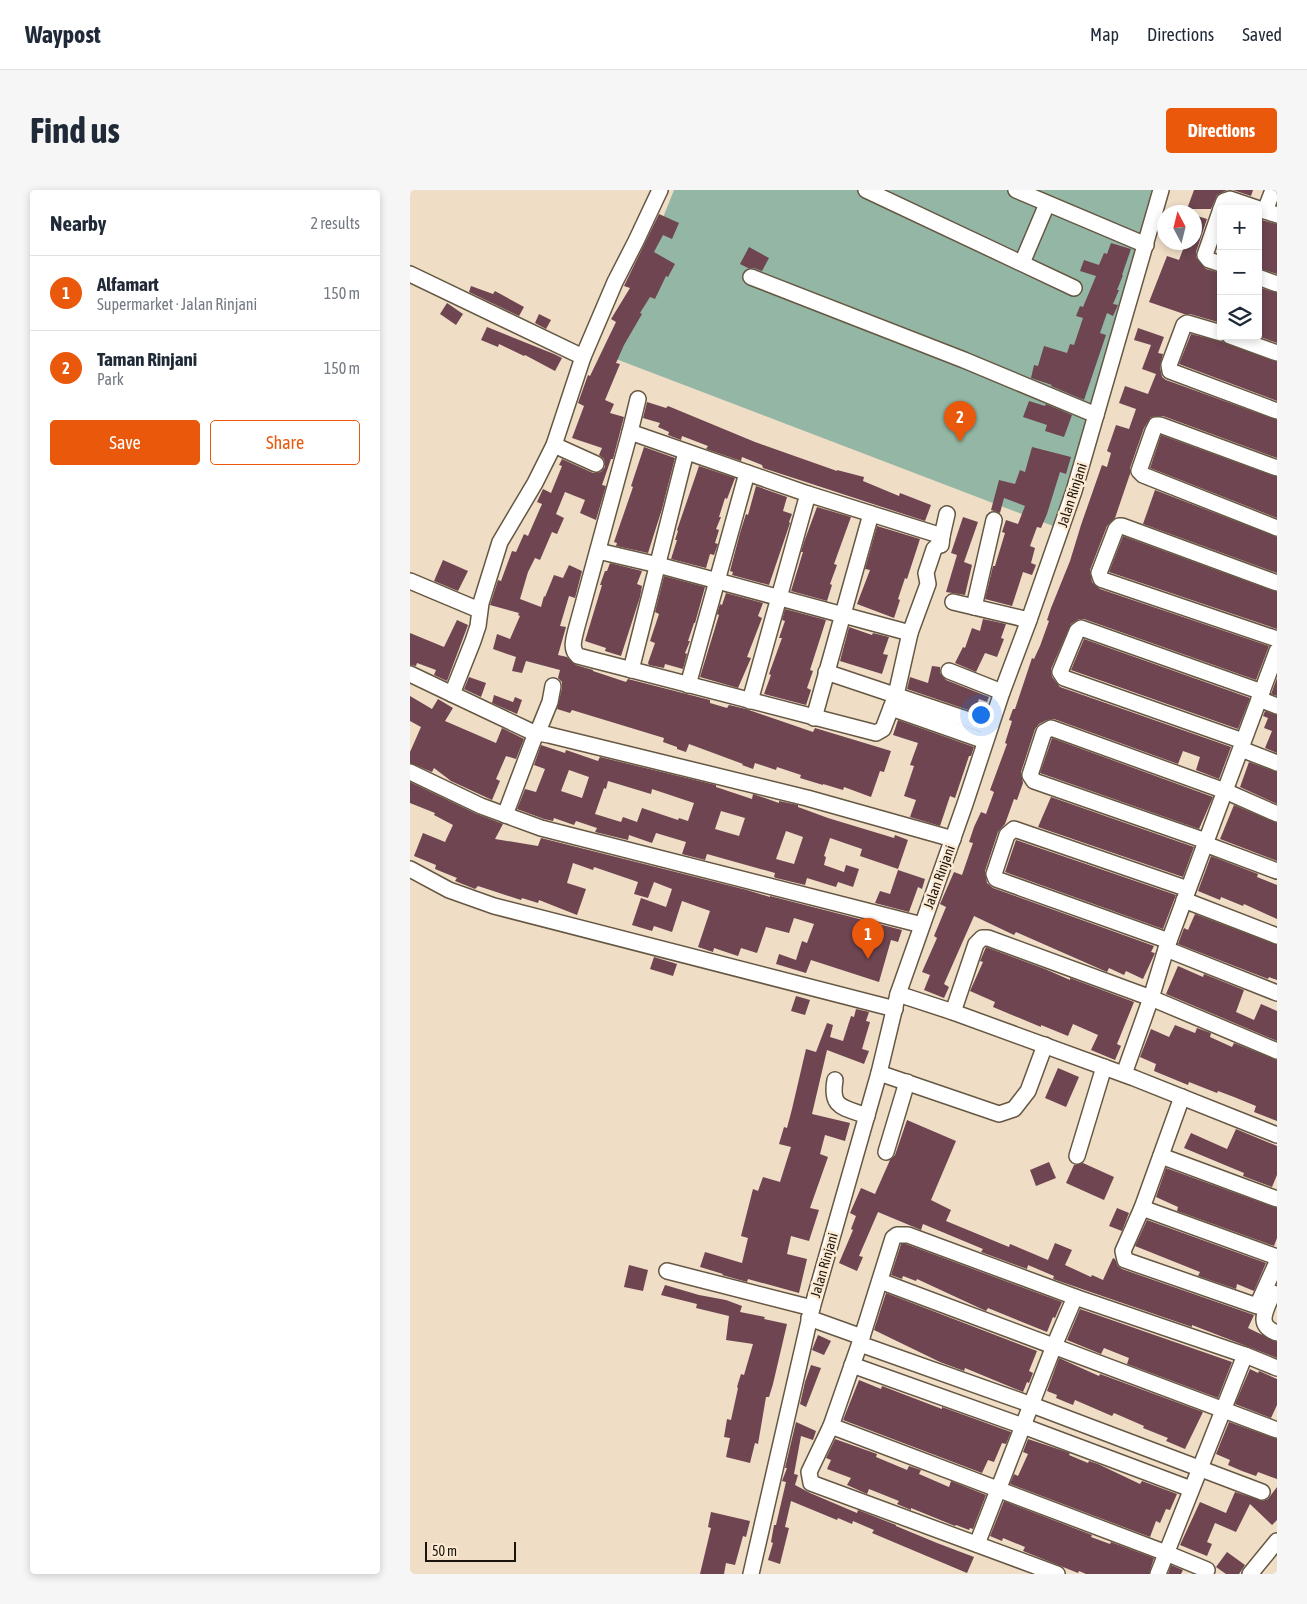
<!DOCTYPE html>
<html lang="en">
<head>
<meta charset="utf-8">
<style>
  body { margin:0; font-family:"Asap Condensed",sans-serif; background:#f6f6f7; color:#1f2937 }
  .controls { position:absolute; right:15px; top:15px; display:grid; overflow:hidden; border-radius:5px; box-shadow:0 2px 8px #0003 }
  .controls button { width:45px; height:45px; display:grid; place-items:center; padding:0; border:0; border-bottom:1px solid #e0e1e3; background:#fff; color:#1f2937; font:25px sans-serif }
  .compass { position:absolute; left:747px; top:15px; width:45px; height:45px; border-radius:50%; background:#fff; box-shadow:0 2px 8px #0003; rotate:353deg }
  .scale { position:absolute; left:15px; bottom:12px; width:91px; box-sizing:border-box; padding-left:5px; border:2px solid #1a140c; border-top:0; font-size:14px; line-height:18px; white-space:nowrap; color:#1a140c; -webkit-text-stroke:4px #fcead3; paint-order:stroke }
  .you { position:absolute; left:570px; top:524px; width:18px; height:18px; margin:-12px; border:4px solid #fff; border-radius:50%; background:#1a73e8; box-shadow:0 0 0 8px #1a73e833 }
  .badge { display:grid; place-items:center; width:32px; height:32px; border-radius:50%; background:#ea580c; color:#fff; font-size:16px; font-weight:700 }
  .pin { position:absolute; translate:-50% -41px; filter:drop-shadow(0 1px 2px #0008) }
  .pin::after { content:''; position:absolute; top:26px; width:18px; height:15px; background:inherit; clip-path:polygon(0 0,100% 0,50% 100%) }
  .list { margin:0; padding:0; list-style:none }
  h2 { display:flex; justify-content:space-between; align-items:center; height:65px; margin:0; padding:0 20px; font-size:21px }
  h2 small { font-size:16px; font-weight:400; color:#747a83 }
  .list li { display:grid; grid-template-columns:32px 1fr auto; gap:15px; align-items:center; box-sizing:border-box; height:75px; padding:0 20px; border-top:1px solid #e0e1e3 }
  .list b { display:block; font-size:19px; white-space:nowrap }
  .list p { margin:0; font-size:16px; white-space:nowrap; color:#747a83 }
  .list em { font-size:16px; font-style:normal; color:#747a83 }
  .actions { display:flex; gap:10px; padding:15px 20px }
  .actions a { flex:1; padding:11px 0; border:1px solid #ea580c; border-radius:5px; text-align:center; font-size:18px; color:#ea580c }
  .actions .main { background:#ea580c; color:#fff }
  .icon { flex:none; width:28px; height:28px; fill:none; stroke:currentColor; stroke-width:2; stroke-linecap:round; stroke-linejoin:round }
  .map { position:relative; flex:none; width:867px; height:1384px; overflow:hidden; border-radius:5px }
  header { display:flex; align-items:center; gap:30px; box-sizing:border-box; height:70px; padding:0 25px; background:#fff; border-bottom:1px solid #e0e1e3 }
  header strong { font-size:24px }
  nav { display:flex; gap:28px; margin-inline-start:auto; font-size:18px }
  .intro { display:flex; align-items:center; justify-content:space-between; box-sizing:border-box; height:120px; padding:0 30px }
  h1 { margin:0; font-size:35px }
  .button { padding:12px 22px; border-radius:5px; background:#ea580c; color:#fff; font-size:18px; font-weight:700 }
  main { display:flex; gap:30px; padding:0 30px }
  aside { flex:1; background:#fff; border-radius:5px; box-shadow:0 2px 8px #0003 }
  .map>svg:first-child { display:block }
  .green { fill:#94b7a5 }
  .building { fill:#6e4551; fill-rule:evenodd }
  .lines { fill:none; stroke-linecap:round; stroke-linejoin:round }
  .minor-casing { stroke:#665743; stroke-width:18 }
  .minor { stroke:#fff; stroke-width:15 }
  .labels { text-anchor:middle; stroke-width:5; stroke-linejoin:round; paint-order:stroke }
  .street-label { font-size:14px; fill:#1a140c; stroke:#fcead3 }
</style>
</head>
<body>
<header>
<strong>Waypost</strong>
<nav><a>Map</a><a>Directions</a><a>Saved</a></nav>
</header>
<div class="intro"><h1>Find us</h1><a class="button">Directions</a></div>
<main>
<aside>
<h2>Nearby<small>2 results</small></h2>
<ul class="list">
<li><span class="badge">1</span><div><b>Alfamart</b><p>Supermarket · Jalan Rinjani</p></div><em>150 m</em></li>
<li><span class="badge">2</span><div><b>Taman Rinjani</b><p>Park</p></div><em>150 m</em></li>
</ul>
<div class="actions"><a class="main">Save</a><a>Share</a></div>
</aside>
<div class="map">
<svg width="867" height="1384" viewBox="0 0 867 1384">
  <rect width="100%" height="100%" fill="#efddc6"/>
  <path class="green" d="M264,0H749L651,339L198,166Z"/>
  <g class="building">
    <path d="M784,0H843L841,6L823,0H817L807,5L801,19H777Z"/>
    <path d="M249,24L269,33L262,49L253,45L244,62L265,74L258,87L256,86L245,109L240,107L230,123L232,124L214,155L206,173L210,174L195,210L204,214L200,223L214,227L203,269H201L192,295L196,296L186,330L170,323L175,310L155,302L146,324L154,328L147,344L142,342L130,370L125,368L118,382L110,409L131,417L134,406L135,407L144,385L153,388L159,375L172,381L165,408L159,406L150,436L156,437L148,465L157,467L166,475L183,480V481L216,492L218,489L300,510V513L317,518L319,515L336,519L403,542L405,538L481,561L474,582L470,581L461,607L434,597L433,600L413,594V595L390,588L391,585L367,577L366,580L345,573L343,579L332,575L333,574L279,554L276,562L267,559V557L253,552L254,548L162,520L160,523L147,519L152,498V492L148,488L150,480L116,471L112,483L102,481L106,467L83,459L87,444L100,449L110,426L108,425L109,423L80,415L88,390L91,391L102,361L106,362L114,344L118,346L132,314L127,312L133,299L141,303L152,276L149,275L152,269L183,283L191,282L195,277L194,269L189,265L192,258L162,248L174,216L168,213L178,185L180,186L206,132L201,129L220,98L214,96Z"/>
    <path d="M784,25L797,29L786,62V67L796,79L811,83V133L780,124H774L739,112L757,66L769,70L776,52H784Z"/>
    <path d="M848,29L867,34V84L848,78Z"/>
    <path d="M701,53L721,59L712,85H713L707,100H709L703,114L708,115L703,126L697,123L690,143L696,145L674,210L641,196L642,195L621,188L624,175L628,176L634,156L657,163L660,154L664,155L673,128L666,126L670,116L673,117L686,86L670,81L674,70L689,75L694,63L697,64Z"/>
    <path d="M339,57L359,68L352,81L344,78H338L330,74Z"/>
    <path d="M61,96L83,104L85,101L114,117L109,126L59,102Z"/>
    <path d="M848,97L867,103V153L848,146Z"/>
    <path d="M37,113L53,124L46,135L30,124Z"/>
    <path d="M129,124L141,130L136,139L125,133Z"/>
    <path d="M77,137L144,164L152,168L145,181L115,165L114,166L89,154L88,157L71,150Z"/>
    <path d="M728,138L754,147L748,163L753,164L750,177L752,187L756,190L867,230V268L753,226L741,227L734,238L720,278V284L705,328L697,336L680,380L682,392L690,399L859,456L846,490L674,429H669L661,434L641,479L642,487L650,497L821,557L809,589L786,580L790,567L773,561L768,574L644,529L637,530L629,534L625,539L611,582L613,593L607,610L604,609L595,634L588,642L575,681L577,693L583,698L744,756L741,762L745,763L733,789L716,781L714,785L699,778L697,782L606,742L604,745L564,726L534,794L539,797L534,808L514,800L520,785L512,782L527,748L524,746L536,717L530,714L544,682L552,685L563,653L559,652L564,637L571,622L576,624L584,602L580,600L597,554L595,553L602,531L599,530L603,519H605L622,468L624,469L630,456L639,431L637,430L641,418L660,371L671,335L692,275L697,277L701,263L697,261L706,235L719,239L726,219L709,213L715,196L738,204L746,184L732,179L741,155L724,150Z"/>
    <path d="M781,144L813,152L867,172V211L769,174Z"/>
    <path d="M619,211L635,216L636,214L662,225L654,247L635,241L637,235L613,227Z"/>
    <path d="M237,212L256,218L258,216L345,252L427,281V280L454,287L453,291L489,306L490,303L521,315L515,331L353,278L352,275L332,267L331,271L296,259L298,256L272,246L271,250L258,245L259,242L248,237L250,233L233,228Z"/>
    <path d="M751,245L867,287V328L740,278Z"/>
    <path d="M234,257L265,268L252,319L238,363L206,356L207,353L204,352L223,297L221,296Z"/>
    <path d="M622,257L661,267L656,284L650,282L637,324L631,338L627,337L620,356L625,358L621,373L626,375L622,385L613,382L602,416L575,409L583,376H585L595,343L592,342L596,330L608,334L615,316L594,308L590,323L581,320L589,290L605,294L610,280L615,282Z"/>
    <path d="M289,276L325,288L317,309L315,308L309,327H311L306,339L309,340L305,353L308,354L304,365L300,364L296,378L261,369L267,350H265L268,341L267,340Z"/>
    <path d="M346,296L377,307L373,321L382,324L379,332L380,333L359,395L322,385L323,382L320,381L330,343L336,324L338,325Z"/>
    <path d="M745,300L867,347V383L733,334Z"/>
    <path d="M407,317L441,327L424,374L427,375L420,394L422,395L417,411L381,401L393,362H391L394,352Z"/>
    <path d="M553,327L568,332L554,372L562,375L555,405L536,402L547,365L541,363Z"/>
    <path d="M467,336L510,349L497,389L495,388L488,409L490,410L484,428L447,414L460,380L455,379Z"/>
    <path d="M713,346L867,402V439L699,382Z"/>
    <path d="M33,370L58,381L48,401L24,391Z"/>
    <path d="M200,373L232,381L227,394L232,396L230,407L211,466L195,461L196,458L175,451L192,395H190L195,381H197Z"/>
    <path d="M254,386L295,397L285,433H284L278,451H280L275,463L277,464L273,479L255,474L254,478L239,475L238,473L245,453L240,451L249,424L245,422Z"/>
    <path d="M316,403L353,413L348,426L352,428L337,467L341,468L328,498L290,487L309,425L307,424L310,414L312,415Z"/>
    <path d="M375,419L416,430L400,480L403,481L397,498L401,500L396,515L354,504L361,485L359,484L372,448H369L375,431L372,430Z"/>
    <path d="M573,429L596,434L591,448L594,449L587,467L575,463L566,482L545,473L553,457L555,458L562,438L570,441Z"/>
    <path d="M47,430L58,435L37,491L24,485L26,480L7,473L6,476L0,475V443L34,457Z"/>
    <path d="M439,437L462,445L463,443L479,447L473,464L478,465L472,484L430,471Z"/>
    <path d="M674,449L840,508L828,539L661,480Z"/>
    <path d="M522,476L530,477V483L536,490L579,507L577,512L569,509L564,522L497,499L500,487L518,493Z"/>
    <path d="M59,487L76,493L71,507L54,499Z"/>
    <path d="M867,488V506L861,504Z"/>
    <path d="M84,505L103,512L105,507L112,510L107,524L82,513Z"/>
    <path d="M0,506L22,519L28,509L43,518L35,531L86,553L92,538L114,549L106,569L96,566L86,589L90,591L82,610L41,591L24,578L22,582L0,573V562L11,537L0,531Z"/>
    <path d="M855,521L867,525V563L855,558L862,541L854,538L858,528L853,526Z"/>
    <path d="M488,530L564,557L561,566H559L545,608L540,606L530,636L500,627L506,610L494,606L504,576L500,575L508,553L483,545Z"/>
    <path d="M642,548L803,607L789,639L630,583Z"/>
    <path d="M131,555L155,563L156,560L188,571L190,567L306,595V597L342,609L343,604L369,613V611L388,615V617L418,628L484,648L485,645L498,650L488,679L450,666L452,659L420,648L414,666L416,667L414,675L434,682L436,675L449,679L443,697L428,692L426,697L397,688L395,695L366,688L364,687L365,683L297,664L295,670L272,664L276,652L246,643L242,653L219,645L218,650L185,642L187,638L166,631L164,635L144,628L143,631L134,629L107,619L115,599L126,602L135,579L124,575ZM159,580L179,587L172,608L151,601ZM198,591L241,604L242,599L284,613L278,631L269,628L268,630L232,618L227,632L213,627L211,632L185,624L194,598L196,599ZM311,621L335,628L329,646L305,639ZM376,641L393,647L384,674L366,669Z"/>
    <path d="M839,572L867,582V614L830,597Z"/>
    <path d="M0,592L67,624L93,634L85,649L128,656L131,648L337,700L360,707V706L492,740L488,752L481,750L469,792L401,770L396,783L366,774L369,764L386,770L392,751L397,753L404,734L384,728L379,743L356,737L347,763L331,758L328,766L304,758L303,762L288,757L300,721L272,711L262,742L244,736L242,741L222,735L231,708L256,717L262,699L244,692L238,708L224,704L228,692L184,677L183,680L163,673L157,693L176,699L167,725L129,710L128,713L112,708L111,710L68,696L65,699L45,691L47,688L25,679L26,675L4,666L13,643L35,652L43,635L24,625L25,623L0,613Z"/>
    <path d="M641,607L784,657L773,687L628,637Z"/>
    <path d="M824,615L867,633V671L810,649Z"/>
    <path d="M606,650L766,705L753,739L595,682Z"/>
    <path d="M801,666L848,684L847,687L867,695V729L834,714L833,716L811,707L810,710L788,701Z"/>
    <path d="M488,680L515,689L512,699L508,697L499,722L465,713L470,701L480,704Z"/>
    <path d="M785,724L867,755V790L859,787L858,789L768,754L774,738L778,740Z"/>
    <path d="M576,757L635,779L660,790V788L724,812L707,854L711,856L705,870L681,860L688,845L663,834L658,846L631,835V837L583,817L585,812L560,801L573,772L570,771Z"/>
    <path d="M244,767L267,774L263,786L240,779Z"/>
    <path d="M768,776L793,787L794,784L834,800L826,822L844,830L851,814L867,821V851L756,804Z"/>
    <path d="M386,806L400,810L395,825L381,821Z"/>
    <path d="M446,819L459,822L456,831L460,832L452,859L459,861L454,874L417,860L402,924L440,933L435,951L415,945L410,964L418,967L400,1018L409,1020L399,1051L381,1046L377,1064L397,1069L389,1103L338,1089L337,1092L312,1085L313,1084L290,1077L295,1062L332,1073L338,1048L331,1046L343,999L348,1001L353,987L370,992L381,957L369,954L374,937L377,938L382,919L396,859L406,862L417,833L423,835L420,847L433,851L441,826L444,827Z"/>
    <path d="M765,835L785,843L787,838L801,843L800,847L822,857L824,853L867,870V931L844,922L846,916L824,907L808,901L807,903L779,892L778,895L744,881L746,874L730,867L741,839L759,847Z"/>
    <path d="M648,878L669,887L656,917L635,908Z"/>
    <path d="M497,930L546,951L521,1010L541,1020L536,1031L599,1057L600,1054L638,1070L645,1053L662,1060L655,1075L681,1087L682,1085L693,1090L703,1068L705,1069L708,1076L712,1079L844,1125L838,1138L867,1152V1168L782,1135V1137L643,1089L644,1086L618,1075L617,1079L571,1062L573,1059L513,1034L511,1040L468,1022L449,1066L453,1067L447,1081L429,1073L443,1040L441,1039L446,1026L440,1023L451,998L465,1004L480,970L485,965Z"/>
    <path d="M826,939L867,956V985L862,997L833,986L834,983L774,958L781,943L817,959Z"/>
    <path d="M639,972L646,988L626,996L620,980Z"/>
    <path d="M673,973L704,987L694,1010L656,993L664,975Z"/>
    <path d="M756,978L867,1018V1048L864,1056L767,1021L768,1017L746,1007Z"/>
    <path d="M707,1018L719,1023L712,1041L699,1036Z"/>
    <path d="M737,1030L856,1073L844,1101L827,1094L826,1099L788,1086L790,1082L725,1056Z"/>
    <path d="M491,1054H496L652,1112L645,1128L643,1127L637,1142L578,1118L576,1121L507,1089L506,1091L493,1086L492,1089L481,1085Z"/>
    <path d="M219,1075L238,1080L233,1101L214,1097Z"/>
    <path d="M255,1095L289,1105L316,1110L332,1116L330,1122L355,1127L354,1129L377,1134L363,1194L359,1207H356L348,1254L345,1253L340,1273L316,1267L320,1248L314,1247L317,1229L321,1230L328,1198L327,1197L331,1184L334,1185L343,1154L316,1150L319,1126L286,1118L287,1114L251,1105Z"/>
    <path d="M476,1103L627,1161L619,1181L623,1183L619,1193L617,1192L613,1202L555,1178L554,1181L530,1172L464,1140Z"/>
    <path d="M670,1119L822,1172L808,1208L717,1174L719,1168L694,1158L691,1164L657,1150Z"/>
    <path d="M408,1145L421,1151L414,1165L402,1160Z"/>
    <path d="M649,1168L689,1186L690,1184L793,1222L775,1259L756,1251L758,1248L733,1238L734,1236L704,1223L702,1226L665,1210L663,1215L646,1208L647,1205L637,1201Z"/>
    <path d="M401,1175L411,1178L396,1217L390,1214L395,1192Z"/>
    <path d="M840,1179L848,1183L849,1181L867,1189V1215L861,1228L825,1214Z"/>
    <path d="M449,1190L471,1199L472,1196L532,1219V1217L601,1242L596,1254L592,1253L584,1272L578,1270L572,1283L433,1230Z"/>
    <path d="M386,1232L406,1241L403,1250L391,1246L384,1284L388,1285L385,1295L400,1303L447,1323L448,1320L486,1335V1336L527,1353L564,1367L557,1383L462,1343L464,1340L443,1331L442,1334L428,1328L427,1330L381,1311L375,1337L379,1338L370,1374L358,1370L363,1353L361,1352L364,1335H366L376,1292L372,1291L377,1278H375Z"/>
    <path d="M819,1232L867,1249V1289L848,1282L846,1286L832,1281L818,1275L820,1270L806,1264Z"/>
    <path d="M425,1249L467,1264L466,1267L497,1280L499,1276L511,1280L509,1284L539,1297L541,1291L576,1305L563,1339L560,1338L559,1340L546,1335L545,1336L501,1318V1320L487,1314L489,1311L459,1299L457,1304L437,1295L441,1288L417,1279L421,1270L416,1268Z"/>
    <path d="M618,1249L660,1263L659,1265L678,1273L679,1271L688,1274L730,1294L732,1291L767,1304L760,1320L756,1319L750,1333L746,1331L740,1347L600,1294L604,1284L608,1286L618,1264L613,1262Z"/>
    <path d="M867,1297V1330L862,1335L840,1314L826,1342L805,1333L797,1352L802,1354L797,1366L770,1355L790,1312L816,1323L825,1302L853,1311L858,1309Z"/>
    <path d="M594,1311L682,1345L681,1347L700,1354L701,1352L744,1368L739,1384H676L669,1381L668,1383L613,1361L615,1357L593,1348L592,1351L580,1346Z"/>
    <path d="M301,1322L340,1331L336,1347L333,1346L325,1375L316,1373L314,1384H290L301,1338L298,1337Z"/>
    <path d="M817,1362L835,1375L829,1384H816L806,1377Z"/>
    <path d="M761,1375L773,1380L771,1384H758Z"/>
  </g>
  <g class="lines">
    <g class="minor-casing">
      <g id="minor">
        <path d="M456,0L664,98"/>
        <path d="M606,0L736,55"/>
        <path d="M811,19L795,65L799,70L811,74"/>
        <path d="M811,19L814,11L820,9L867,25"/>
        <path d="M855,21L863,0"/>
        <path d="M612,73L637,14"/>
        <path d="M0,84L173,167"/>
        <path d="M341,87L554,170L686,225"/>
        <path d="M848,87L867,94"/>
        <path d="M811,143L777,133L774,135L759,175L760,181L867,221"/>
        <path d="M820,146L867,163"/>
        <path d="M220,242L228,209"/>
        <path d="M144,255L186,274"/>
        <path d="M867,278L750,235H746L743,241L729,281L733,285L867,338"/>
        <path d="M531,352L524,359L516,383L518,394L500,443L486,505L473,539L466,543L168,466C160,459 164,449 166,440L220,242L398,304L532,346"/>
        <path d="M531,355L532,346L537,324"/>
        <path d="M188,361L248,375L500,443"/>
        <path d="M0,391L69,420"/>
        <path d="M867,393L712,336H709L706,339L689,383L691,389L693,390L867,449"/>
        <path d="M543,412L619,430"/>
        <path d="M564,417L584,330"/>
        <path d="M221,480L276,262"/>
        <path d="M539,481L592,502"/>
        <path d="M416,482L580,537"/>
        <path d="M0,484L42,504L63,451L68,436L71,413L90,352L125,293L144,255L173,167L205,92L226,51L250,0"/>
        <path d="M278,495L337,283"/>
        <path d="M42,504L122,542L139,545L397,608L543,649"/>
        <path d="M849,509L867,516"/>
        <path d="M340,511L398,304"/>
        <path d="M481,518L575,551"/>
        <path d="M404,528L461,324"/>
        <path d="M127,544L140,512L143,496"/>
        <path d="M833,551L654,488L650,482L667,441L671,438L852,502"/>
        <path d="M831,559L867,573"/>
        <path d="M0,582L71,616L131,638L512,735"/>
        <path d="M95,625L126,543"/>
        <path d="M796,651L624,591L620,585L634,542L641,538L815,601L867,624"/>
        <path d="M795,654L867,681"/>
        <path d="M0,679L39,700L84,716L485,819"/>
        <path d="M774,710L867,746"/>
        <path d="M759,751L586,689L584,684L597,645L604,639L778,699"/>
        <path d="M756,759L867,803"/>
        <path d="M488,804L543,822L724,888L867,945"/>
        <path d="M543,822L566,754L572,748H578L741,808L867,861"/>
        <path d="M469,883L589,924L604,919L618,901L635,855"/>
        <path d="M714,884L741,808L756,759L867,461"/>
        <path d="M425,890C420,919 434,917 457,926"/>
        <path d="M772,907L732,1018L713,1061L715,1070L847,1116L867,1072"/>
        <path d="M476,962L497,892"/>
        <path d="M667,966L694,877"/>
        <path d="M751,966L867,1009"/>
        <path d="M732,1018L867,1067"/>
        <path d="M257,1081L402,1118"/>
        <path d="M470,1091L867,1240"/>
        <path d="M863,1103C856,1120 845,1135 867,1143"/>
        <path d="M399,1128L452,1147L421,1236L399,1282L401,1293L647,1384"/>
        <path d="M452,1147L483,1048L487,1045H498L665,1107L835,1165L867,1178"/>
        <path d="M450,1154L622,1215L852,1302"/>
        <path d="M442,1175L613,1236L781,1299"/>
        <path d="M421,1236L756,1363L797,1380"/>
        <path d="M567,1354L644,1156L665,1107"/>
        <path d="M341,1384L402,1118L469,883L488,804L555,614L592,502L619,430L664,301L751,0"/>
        <path d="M748,1384L835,1165"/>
        <path d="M840,1384L867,1351"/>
      </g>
    </g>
    <use href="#minor" class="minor"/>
  </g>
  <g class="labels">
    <g class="street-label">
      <text transform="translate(662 305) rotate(-72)" y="5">Jalan Rinjani</text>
      <text transform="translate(529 687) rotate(-70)" y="5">Jalan Rinjani</text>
      <text transform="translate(414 1075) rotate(-74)" y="5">Jalan Rinjani</text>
    </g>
  </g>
</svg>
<div class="controls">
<button>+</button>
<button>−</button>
<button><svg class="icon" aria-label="layers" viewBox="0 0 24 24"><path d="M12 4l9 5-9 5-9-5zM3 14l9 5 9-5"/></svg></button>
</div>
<svg class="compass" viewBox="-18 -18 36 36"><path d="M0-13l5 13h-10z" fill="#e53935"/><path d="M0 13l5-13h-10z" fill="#747a83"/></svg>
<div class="scale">50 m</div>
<div class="you"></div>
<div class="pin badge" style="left:458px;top:769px">1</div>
<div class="pin badge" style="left:550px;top:252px">2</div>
</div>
</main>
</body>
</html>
